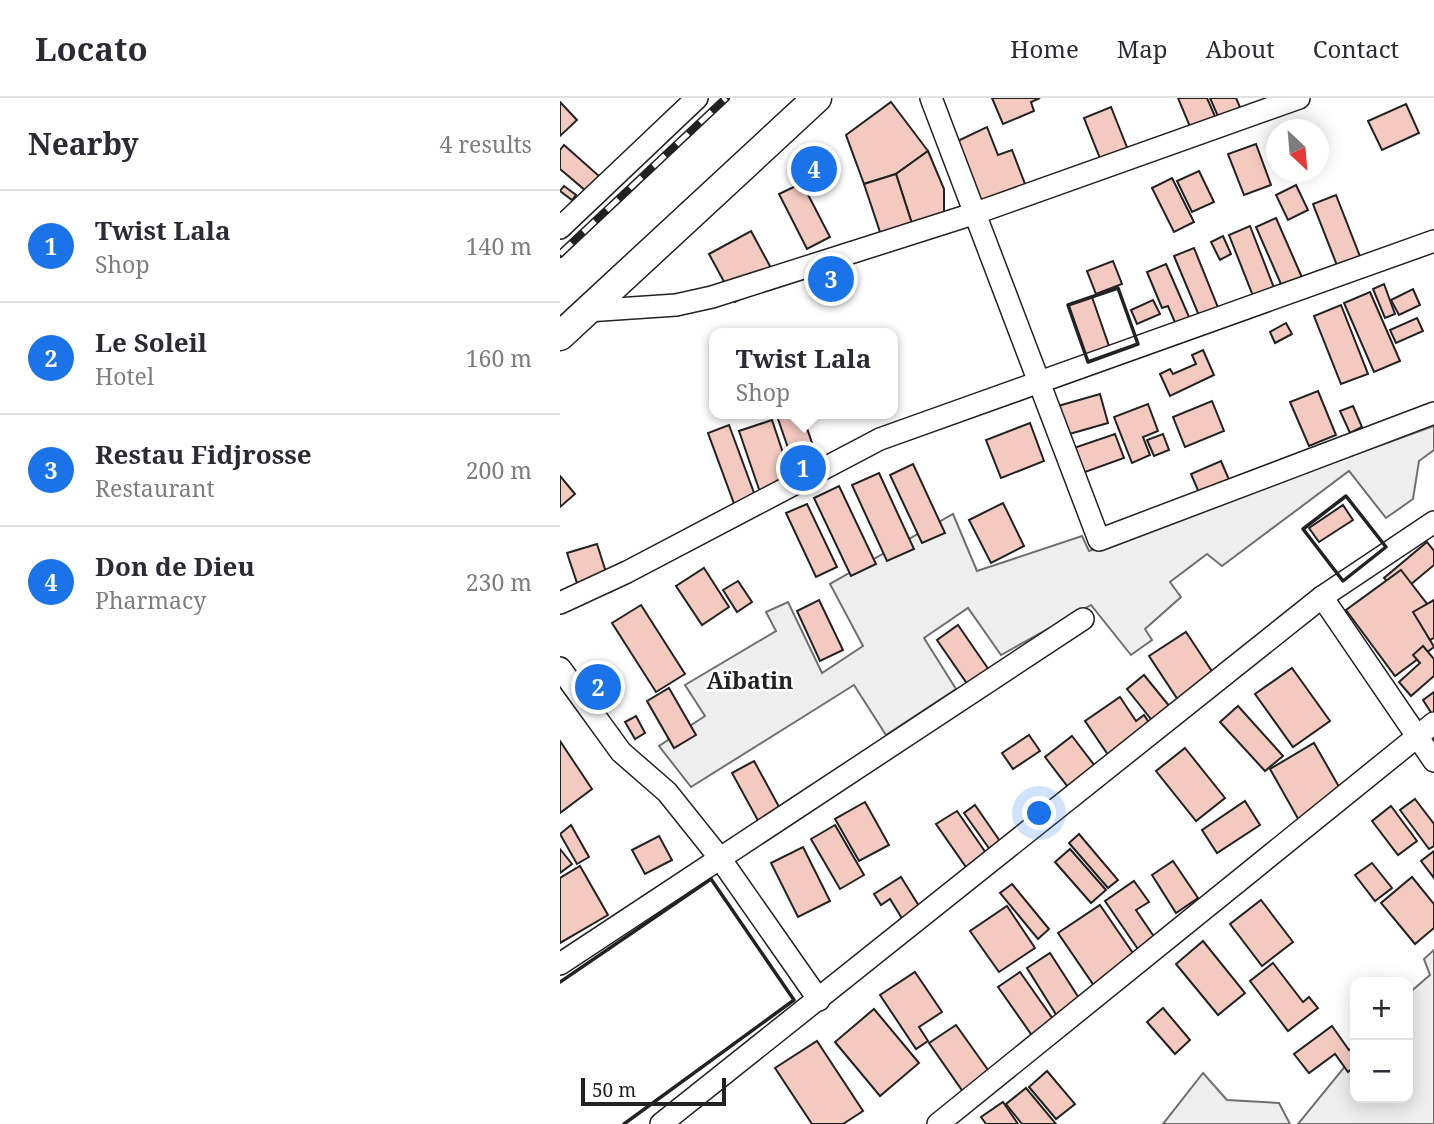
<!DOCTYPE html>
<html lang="en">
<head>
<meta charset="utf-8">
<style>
  body { margin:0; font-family:"Noto Serif",serif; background:#f2f2f3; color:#2b2b33 }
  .controls { position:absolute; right:21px; bottom:21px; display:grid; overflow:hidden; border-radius:14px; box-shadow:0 4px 18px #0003 }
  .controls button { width:63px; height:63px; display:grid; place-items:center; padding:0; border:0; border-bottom:2px solid #e1e1e2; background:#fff; color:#2b2b33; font:35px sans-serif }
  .compass { position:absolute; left:706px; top:21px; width:63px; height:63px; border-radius:50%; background:#fff; box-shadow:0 4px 18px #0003; rotate:154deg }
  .scale { position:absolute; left:21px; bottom:18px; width:145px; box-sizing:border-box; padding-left:7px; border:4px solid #222; border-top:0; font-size:19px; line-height:24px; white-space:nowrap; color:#222; -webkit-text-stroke:5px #fff; paint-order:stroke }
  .you { position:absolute; left:480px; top:716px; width:24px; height:24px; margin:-18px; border:5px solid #fff; border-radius:50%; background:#1a73e8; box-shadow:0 0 0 10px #1a73e833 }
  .badge { display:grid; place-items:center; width:46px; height:46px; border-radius:50%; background:#1a73e8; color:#fff; font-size:23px; font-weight:700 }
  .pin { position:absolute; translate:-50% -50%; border:4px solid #fff; box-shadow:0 2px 7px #0006 }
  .popup { position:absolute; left:149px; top:230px; width:189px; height:91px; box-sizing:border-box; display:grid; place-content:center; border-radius:14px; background:#fff; filter:drop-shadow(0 2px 5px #0005); font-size:23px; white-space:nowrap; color:#7c7c81 }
  .popup b { font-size:26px; color:#2b2b33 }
  .popup::after { content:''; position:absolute; left:50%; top:100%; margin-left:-14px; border:14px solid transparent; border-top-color:#fff }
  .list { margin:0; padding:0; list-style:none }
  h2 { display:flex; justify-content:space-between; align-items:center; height:91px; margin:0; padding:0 28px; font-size:30px }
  h2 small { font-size:23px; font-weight:400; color:#7c7c81 }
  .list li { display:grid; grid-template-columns:46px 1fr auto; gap:21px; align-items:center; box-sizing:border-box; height:112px; padding:0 28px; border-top:2px solid #e1e1e2 }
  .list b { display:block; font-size:26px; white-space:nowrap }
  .list p { margin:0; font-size:23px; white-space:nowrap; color:#7c7c81 }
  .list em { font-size:23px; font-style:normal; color:#7c7c81 }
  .map { position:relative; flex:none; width:874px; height:1026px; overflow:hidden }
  header { display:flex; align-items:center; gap:42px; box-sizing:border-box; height:98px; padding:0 35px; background:#fff; border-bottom:2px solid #e1e1e2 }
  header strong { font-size:33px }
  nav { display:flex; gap:38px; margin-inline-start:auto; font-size:24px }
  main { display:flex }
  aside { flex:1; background:#fff }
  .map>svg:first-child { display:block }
  .green { fill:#eee; stroke:#6f6f6f; stroke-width:2 }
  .building { fill:#f3c9c0; stroke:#222; stroke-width:2 }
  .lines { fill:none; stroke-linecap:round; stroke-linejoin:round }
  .minor-casing { stroke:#222; stroke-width:24 }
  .major-casing { stroke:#222; stroke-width:31 }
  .minor { stroke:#fff; stroke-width:21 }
  .major { stroke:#fff; stroke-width:28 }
  .rail-casing { stroke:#222; stroke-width:8 }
  .rail { stroke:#fff; stroke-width:5; stroke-dasharray:16; stroke-linecap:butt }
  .wall { stroke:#222; stroke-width:3.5 }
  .labels { text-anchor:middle; stroke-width:5; stroke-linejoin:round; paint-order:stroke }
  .neighbourhood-label { font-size:23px; font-weight:bold; fill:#222; stroke:#fff }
</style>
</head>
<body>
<header>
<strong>Locato</strong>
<nav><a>Home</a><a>Map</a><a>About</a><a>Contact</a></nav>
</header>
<main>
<aside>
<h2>Nearby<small>4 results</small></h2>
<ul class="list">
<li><span class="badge">1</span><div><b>Twist Lala</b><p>Shop</p></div><em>140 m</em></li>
<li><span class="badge">2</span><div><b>Le Soleil</b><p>Hotel</p></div><em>160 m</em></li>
<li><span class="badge">3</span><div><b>Restau Fidjrosse</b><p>Restaurant</p></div><em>200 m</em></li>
<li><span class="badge">4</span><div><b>Don de Dieu</b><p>Pharmacy</p></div><em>230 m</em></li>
</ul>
</aside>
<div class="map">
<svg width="874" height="1026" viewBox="0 0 874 1026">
  <rect width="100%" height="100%" fill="#fff"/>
  <g class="green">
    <path d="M874,328V352L859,363L853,401L826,420L789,373L662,468L647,456L610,484L621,499L585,531L592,542L571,557L531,507L441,557L408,510L364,540L396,591L326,637L294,587L131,689L99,648L145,618L125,587L216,533L206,514L228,504L262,575L303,548L270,486L393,416L417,473L522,438L529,453Z"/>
    <path d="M874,852V1026H738L795,956V1000H848V896L870,877L864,861Z"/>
    <path d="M643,975L667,1002L719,1005L730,1026H603Z"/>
  </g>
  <g class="building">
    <path d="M432,0H480L471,4L474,13L443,26Z"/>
    <path d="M618,0H647L661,32L636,43Z"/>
    <path d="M650,0H676L682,14L660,23Z"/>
    <path d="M0,4L17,22L0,38Z"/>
    <path d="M331,4L368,53L336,76L304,86L286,37Z"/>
    <path d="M846,6L859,35L822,52L808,23Z"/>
    <path d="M551,9L572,62L545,73L524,20Z"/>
    <path d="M427,29L438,57L452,52L470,99L414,118L387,48Z"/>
    <path d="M696,46L711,87L684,97L668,56Z"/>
    <path d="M4,47L39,78L26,93L0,71V52Z"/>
    <path d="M368,53L384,91V120L354,132L336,76Z"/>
    <path d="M259,54L271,82L251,91L239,62Z"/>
    <path d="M639,73L654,104L632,114L617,83Z"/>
    <path d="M336,76L354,132L323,143L304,86Z"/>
    <path d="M612,80L634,124L614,134L592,90Z"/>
    <path d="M242,85L270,139L247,151L219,96Z"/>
    <path d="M736,87L748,112L728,122L716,97Z"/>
    <path d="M4,88L16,97L12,102L0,93Z"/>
    <path d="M776,97L801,161L778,170L753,106Z"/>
    <path d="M716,120L744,184L724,193L696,129Z"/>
    <path d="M690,128L716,195L695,203L669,137Z"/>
    <path d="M191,133L217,181L175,204L149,156Z"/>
    <path d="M663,138L671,156L660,162L651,144Z"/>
    <path d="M634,150L659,212L640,220L614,158Z"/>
    <path d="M553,163L562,186L536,196L527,173Z"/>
    <path d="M606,166L636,235L622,241L608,208L602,210L587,174Z"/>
    <path d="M824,186L835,216L825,220L813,191Z"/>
    <path d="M853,191L860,207L839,217L831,202Z"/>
    <path d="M810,194L840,263L814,274L784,205Z"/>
    <path d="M532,199L550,251L527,260L508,207Z"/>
    <path d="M593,202L600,216L577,226L571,212Z"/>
    <path d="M781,207L808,276L781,286L754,218Z"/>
    <path d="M857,220L863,233L836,245L830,232Z"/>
    <path d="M726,225L732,236L715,245L710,234Z"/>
    <path d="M643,252L654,277L610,298L600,276L610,271L613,276L636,266L632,257Z"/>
    <path d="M758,293L776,337L749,348L730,304Z"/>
    <path d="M540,296L548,325L499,339L491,310Z"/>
    <path d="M652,303L664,333L625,349L613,319Z"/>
    <path d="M588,306L598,333L583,339L590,357L572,365L554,319Z"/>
    <path d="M793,308L802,329L790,335L780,313Z"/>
    <path d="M225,316H242L260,368L237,376L217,318Z"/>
    <path d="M212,322L234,388L202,400L179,333Z"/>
    <path d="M470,325L484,363L441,380L426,342Z"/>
    <path d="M169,327L197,403L176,411L148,335Z"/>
    <path d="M555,336L564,360L514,378L505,353Z"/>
    <path d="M603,336L609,352L594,358L587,342Z"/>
    <path d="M661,363L676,398L646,411L631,376Z"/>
    <path d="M353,366L385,435L362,445L330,377Z"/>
    <path d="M319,375L354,451L327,463L292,387Z"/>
    <path d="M0,378L15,396L0,409Z"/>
    <path d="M279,388L316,466L291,478L254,400Z"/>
    <path d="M443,405L464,448L431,465L409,422Z"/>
    <path d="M247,406L277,469L256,479L226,415Z"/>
    <path d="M783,407L793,422L759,444L749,430Z"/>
    <path d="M867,444L874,453V467L838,497L824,480Z"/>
    <path d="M37,446L52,493L23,503L7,455Z"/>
    <path d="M144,470L169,509L142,527L116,488Z"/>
    <path d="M841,472L874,515L867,519L872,525L864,531L874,549L835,578L786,512Z"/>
    <path d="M178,483L192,504L177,514L163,492Z"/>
    <path d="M259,502L283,552L260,563L237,513Z"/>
    <path d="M874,502V540L870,542L853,514Z"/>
    <path d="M81,507L125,576L96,594L52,525Z"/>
    <path d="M398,527L429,572L408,587L377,542Z"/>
    <path d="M626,534L661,587L624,611L589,558Z"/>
    <path d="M863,548L874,561V578L851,598L839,584L860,565L853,557Z"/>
    <path d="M732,570L770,623L733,649L695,596Z"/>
    <path d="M39,574L52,595L38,604L25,582Z"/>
    <path d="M584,577L619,620L602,635L567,591Z"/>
    <path d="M109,590L136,637L114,650L87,603Z"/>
    <path d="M874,594V615L872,616L863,602Z"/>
    <path d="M560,599L576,623L584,617L596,635L553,664L525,623Z"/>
    <path d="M678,608L723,658L705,673L660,624Z"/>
    <path d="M76,618L85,635L75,641L65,624Z"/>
    <path d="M469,637L480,653L453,671L442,655Z"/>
    <path d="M512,638L538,672L511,693L485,659Z"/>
    <path d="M0,643L32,691L0,715Z"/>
    <path d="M754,645L786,701L741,726L710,671Z"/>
    <path d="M625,650L665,700L636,723L596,673Z"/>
    <path d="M194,663L223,716L201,728L172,675Z"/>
    <path d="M855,701L874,726V748L869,751L840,712Z"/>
    <path d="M685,703L700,727L657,755L642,732Z"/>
    <path d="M305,704L329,747L299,763L275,721Z"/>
    <path d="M415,707L444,749L433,756L404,715Z"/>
    <path d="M831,708L857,743L838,757L812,723Z"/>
    <path d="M397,713L435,768L415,782L376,726Z"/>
    <path d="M11,727L29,759L17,766L0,736Z"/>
    <path d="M275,727L304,777L280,791L251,741Z"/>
    <path d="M519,736L558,782L548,790L509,745Z"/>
    <path d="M99,738L112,762L85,776L72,752Z"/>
    <path d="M243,749L270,803L238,819L211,765Z"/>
    <path d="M0,751L12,766L0,775Z"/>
    <path d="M510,751L546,792L531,805L495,764Z"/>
    <path d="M874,753V780L861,763Z"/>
    <path d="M613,763L638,800L616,815L592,777Z"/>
    <path d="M812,765L832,790L815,803L795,777Z"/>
    <path d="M20,768L48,817L0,845V780Z"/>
    <path d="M341,779L369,824L351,835L330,801L321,807L314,796Z"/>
    <path d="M852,779L874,806V830L855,846L821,805Z"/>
    <path d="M574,783L589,804L576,812L601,849L584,860L545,803Z"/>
    <path d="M452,786L489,831L478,841L440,795Z"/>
    <path d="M701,802L733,844L702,868L670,826Z"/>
    <path d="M540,807L579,864L537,892L498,835Z"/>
    <path d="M447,808L475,850L439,874L410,833Z"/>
    <path d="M643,843L685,895L658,917L616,866Z"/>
    <path d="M490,855L526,911L502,926L467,870Z"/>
    <path d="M713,865L743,904L749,899L758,910L728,933L690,883Z"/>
    <path d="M355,874L382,914L359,929L368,943L356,951L320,897Z"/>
    <path d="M460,874L500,931L478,946L438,889Z"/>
    <path d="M603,910L630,942L615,956L587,924Z"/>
    <path d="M314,911L359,965L320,998L275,944Z"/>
    <path d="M396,927L433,979L406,998L369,945Z"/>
    <path d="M772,928L789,952L795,950V968L788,974L775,956L749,975L734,956Z"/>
    <path d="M257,943L303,1013L283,1026H252L215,970Z"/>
    <path d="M487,973L515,1006L496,1021L469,989Z"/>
    <path d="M466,990L496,1026H462L446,1006Z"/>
    <path d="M443,1004L458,1026H426L421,1019Z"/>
  </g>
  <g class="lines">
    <g class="minor-casing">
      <g id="minor">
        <path d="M371,0L539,442L874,315"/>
        <path d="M0,130L137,0"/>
        <path d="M27,213L116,207L152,199L416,115L739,0"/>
        <path d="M762,499L874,663"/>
        <path d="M0,505L67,474L320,341L874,143"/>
        <path d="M0,570L61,654L107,694L159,759L259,902"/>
        <path d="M0,866L523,521"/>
        <path d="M101,1026L762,499L874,424"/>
        <path d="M378,1026L874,625"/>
      </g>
    </g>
    <g class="major-casing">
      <path id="major" d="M0,238L257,0"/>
    </g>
    <use href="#minor" class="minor"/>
    <use href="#major" class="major"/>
    <g class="rail-casing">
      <path id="rail" d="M0,156L166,0"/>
    </g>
    <use href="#rail" class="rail"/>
    <g class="wall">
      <path d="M558,190L578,246L528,264L508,207Z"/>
      <path d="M786,398L826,449L783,483L743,431Z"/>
      <path d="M0,884L151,781L234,902L64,1026"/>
    </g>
  </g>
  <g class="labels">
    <g class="neighbourhood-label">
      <text x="190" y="591">Aïbatin</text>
    </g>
  </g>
</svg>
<div class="controls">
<button>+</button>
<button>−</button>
</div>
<svg class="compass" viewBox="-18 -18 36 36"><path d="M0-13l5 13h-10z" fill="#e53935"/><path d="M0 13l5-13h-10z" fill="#7c7c81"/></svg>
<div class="scale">50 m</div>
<div class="you"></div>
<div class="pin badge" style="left:243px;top:370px">1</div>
<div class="popup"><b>Twist Lala</b>Shop</div>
<div class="pin badge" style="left:38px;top:589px">2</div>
<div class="pin badge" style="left:271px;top:181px">3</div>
<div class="pin badge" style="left:254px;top:71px">4</div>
</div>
</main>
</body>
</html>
